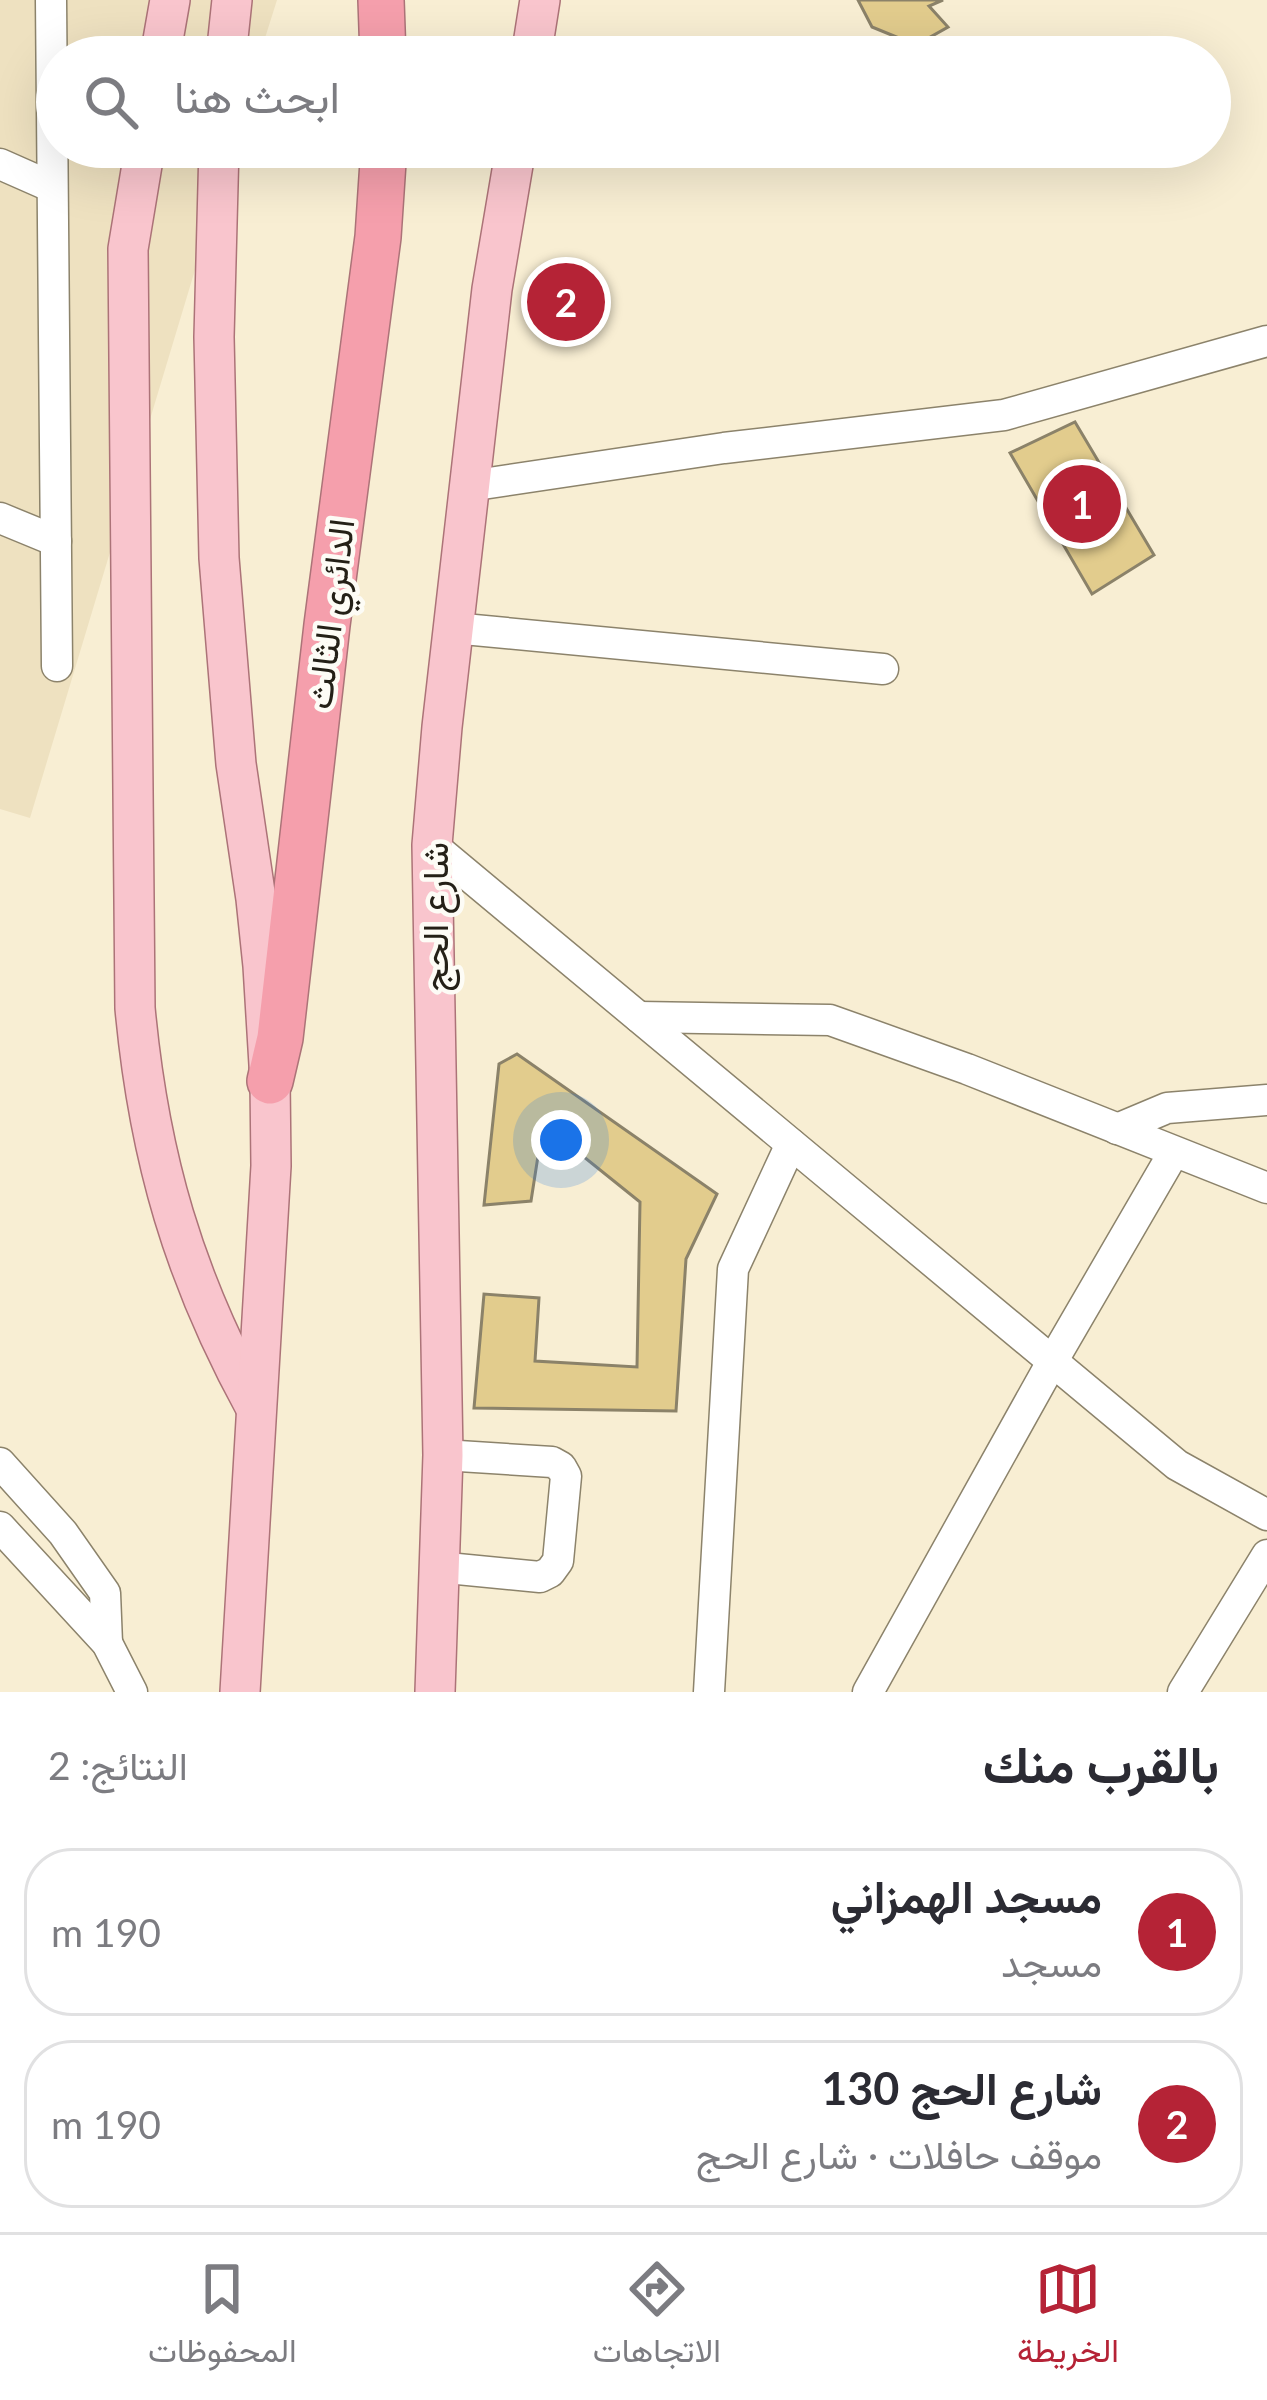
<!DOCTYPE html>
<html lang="ar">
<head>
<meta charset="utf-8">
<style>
  body { margin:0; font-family:Lato,Vazirmatn,sans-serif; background:#f7f7f7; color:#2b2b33; direction:rtl }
  .you { position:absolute; left:561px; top:1140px; width:42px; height:42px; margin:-30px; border:9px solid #fff; border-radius:50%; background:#1a73e8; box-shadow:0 0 0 18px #1a73e833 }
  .badge { display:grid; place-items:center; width:78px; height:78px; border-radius:50%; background:#b52336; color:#fff; font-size:39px; font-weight:700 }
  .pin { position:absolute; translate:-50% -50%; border:6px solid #fff; box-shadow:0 3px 12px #0006 }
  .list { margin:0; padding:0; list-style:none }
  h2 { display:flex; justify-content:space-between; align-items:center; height:156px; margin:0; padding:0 48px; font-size:51px }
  h2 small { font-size:39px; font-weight:400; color:#7c7c81 }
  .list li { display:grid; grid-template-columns:78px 1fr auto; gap:36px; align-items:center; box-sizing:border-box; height:168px; margin:0 24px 24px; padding:0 24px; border:3px solid #e1e1e2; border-radius:48px }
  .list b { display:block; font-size:45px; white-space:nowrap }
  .list p { margin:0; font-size:39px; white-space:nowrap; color:#7c7c81 }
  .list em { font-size:39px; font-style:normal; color:#7c7c81 }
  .icon { flex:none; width:66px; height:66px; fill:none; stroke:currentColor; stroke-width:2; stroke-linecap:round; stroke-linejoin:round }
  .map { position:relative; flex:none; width:1267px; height:1692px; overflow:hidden; direction:ltr }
  .search { position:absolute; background:#fff; box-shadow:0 12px 48px #0002; left:36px; right:36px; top:36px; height:132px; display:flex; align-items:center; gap:30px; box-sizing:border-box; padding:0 42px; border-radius:66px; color:#7c7c81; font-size:45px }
  .sheet { height:540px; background:#fff }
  nav { display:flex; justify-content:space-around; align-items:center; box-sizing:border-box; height:168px; border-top:3px solid #e1e1e2; background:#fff; font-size:33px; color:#7c7c81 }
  nav a { display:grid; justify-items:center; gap:6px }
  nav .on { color:#b52336 }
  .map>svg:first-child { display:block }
  .built { fill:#eee1c0 }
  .building { fill:#e2cc8d; stroke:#8b8269; stroke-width:3 }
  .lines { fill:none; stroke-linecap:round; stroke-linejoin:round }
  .minor-casing { stroke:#8c836b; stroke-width:33 }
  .major-casing { stroke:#ac7378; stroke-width:42 }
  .highway-casing { stroke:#ac7378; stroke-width:48 }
  .path { stroke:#b6ae99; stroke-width:6; stroke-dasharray:12 6; stroke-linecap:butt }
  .minor { stroke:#fff; stroke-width:30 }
  .major { stroke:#f9c5cd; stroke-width:39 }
  .highway { stroke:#f59fac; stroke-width:45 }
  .labels { text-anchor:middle; stroke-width:9; stroke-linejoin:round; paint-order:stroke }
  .street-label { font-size:36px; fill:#242017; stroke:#fdfcf6 }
</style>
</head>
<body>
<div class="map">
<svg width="1267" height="1692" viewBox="0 0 1267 1692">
  <rect width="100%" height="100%" fill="#f8eed3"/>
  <path class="built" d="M0,0H277L259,57H57V147H232L30,818L0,809Z"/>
  <g class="building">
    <path d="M858,0H943L929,6L948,27L916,45L872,27Z"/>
    <path d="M1075,422L1154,555L1092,594L1010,453Z"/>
    <path d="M517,1054L717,1194L686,1259L676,1411L474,1408L484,1294L539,1298L535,1361L637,1367L640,1202L543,1124L531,1201L484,1205L499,1064Z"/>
  </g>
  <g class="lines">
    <g class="minor-casing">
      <g id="minor">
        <path d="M51,0L57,666"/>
        <path d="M0,164L52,187"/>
        <path d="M469,486L724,448L1004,415L1267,341"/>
        <path d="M0,518L56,541"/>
        <path d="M453,628L883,669"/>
        <path d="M432,845L1177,1465L1267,1515"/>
        <path d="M639,1017L830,1020L967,1069L1267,1188"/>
        <path d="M1117,1129L1167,1108L1267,1100"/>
        <path d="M0,1463L63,1533L105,1593L107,1643"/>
        <path d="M0,1527L107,1643L132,1692"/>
        <path d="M437,1567L540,1577L550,1572L558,1561L566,1476L561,1467L552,1462L443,1455"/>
        <path d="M709,1692L733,1269L791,1144"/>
        <path d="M868,1692L1052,1362L1174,1152"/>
        <path d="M1183,1692L1267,1555"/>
      </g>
    </g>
    <g class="major-casing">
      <g id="major">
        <path d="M160,57L170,0"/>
        <path d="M226,57L232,0"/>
        <path d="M531,57L540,0"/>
        <path d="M145,147L128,249L135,1008C149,1158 184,1277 256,1408"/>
        <path d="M219,147L214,337L219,558L236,764L256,899L263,966L270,1081L271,1166L240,1692"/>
        <path d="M435,1692L443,1455L432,845L442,727L492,289L516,147"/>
      </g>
    </g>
    <g class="highway-casing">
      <g id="highway">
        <path d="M381,0L383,57"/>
        <path d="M270,1081L280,1038L327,625L378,237L384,147"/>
      </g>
    </g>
    <path class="path" d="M525,295L566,302"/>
    <use href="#minor" class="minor"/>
    <use href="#major" class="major"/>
    <use href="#highway" class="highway"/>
  </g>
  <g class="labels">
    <g class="street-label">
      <text transform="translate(330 614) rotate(-83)" y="13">الدائري الثالث</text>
      <text transform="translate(435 917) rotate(-90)" y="13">شارع الحج</text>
    </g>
  </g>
</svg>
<div class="you"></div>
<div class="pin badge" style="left:1082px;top:504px">1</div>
<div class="pin badge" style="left:566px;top:302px">2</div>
<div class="search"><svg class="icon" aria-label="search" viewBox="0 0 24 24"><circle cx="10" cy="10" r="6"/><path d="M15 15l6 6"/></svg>ابحث هنا</div>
</div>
<section class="sheet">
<h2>بالقرب منك<small>النتائج: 2</small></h2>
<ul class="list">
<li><span class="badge">1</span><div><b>مسجد الهمزاني</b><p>مسجد</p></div><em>190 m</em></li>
<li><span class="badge">2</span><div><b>شارع الحج 130</b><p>موقف حافلات · شارع الحج</p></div><em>190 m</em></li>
</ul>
</section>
<nav>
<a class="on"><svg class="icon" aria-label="map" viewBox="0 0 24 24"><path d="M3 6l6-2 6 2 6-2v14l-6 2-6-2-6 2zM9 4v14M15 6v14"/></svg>الخريطة</a>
<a><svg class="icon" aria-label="directions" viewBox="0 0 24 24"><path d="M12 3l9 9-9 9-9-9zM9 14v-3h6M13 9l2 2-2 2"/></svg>الاتجاهات</a>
<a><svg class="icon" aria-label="saved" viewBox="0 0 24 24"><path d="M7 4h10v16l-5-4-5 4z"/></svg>المحفوظات</a>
</nav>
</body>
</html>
